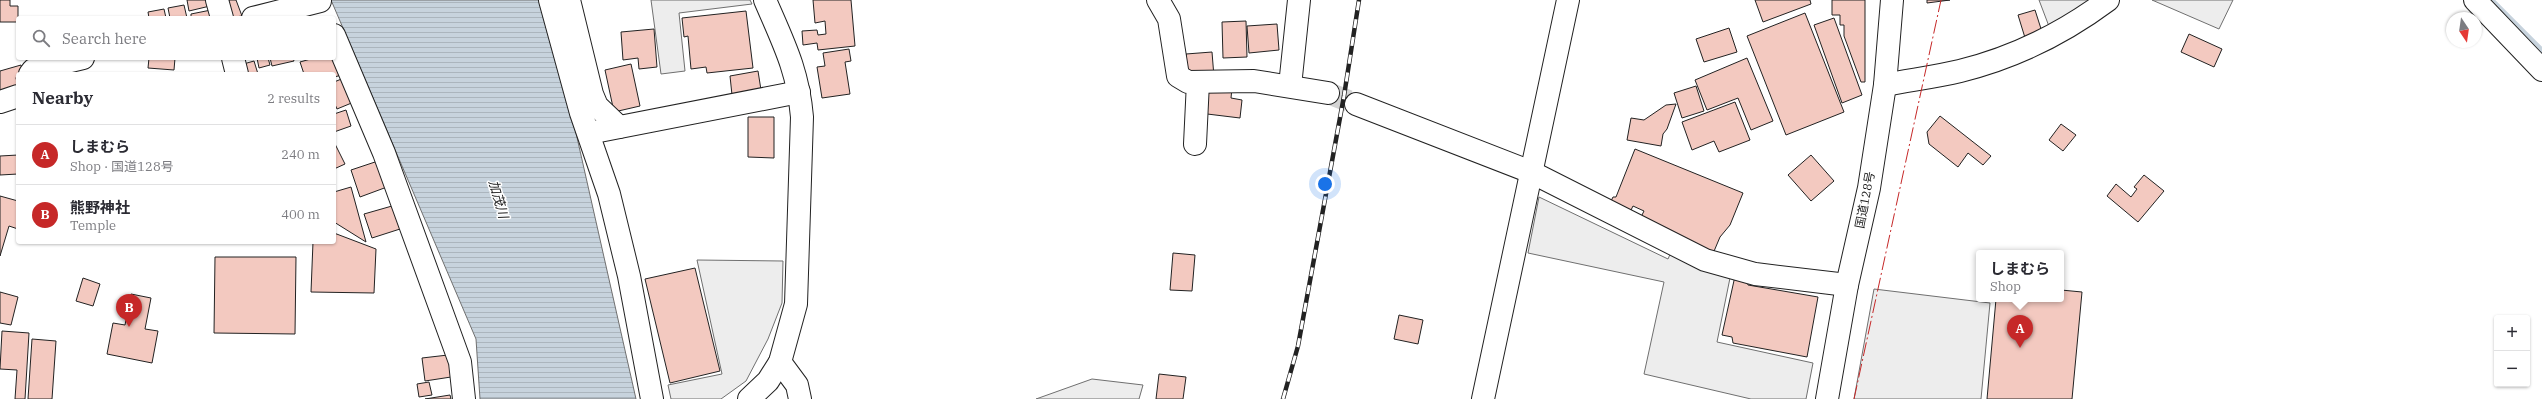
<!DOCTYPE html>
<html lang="en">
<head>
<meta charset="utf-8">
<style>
  body { margin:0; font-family:"IBM Plex Serif","Noto Sans JP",serif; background:#f2f2f3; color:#2b2b33 }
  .controls { position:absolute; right:12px; bottom:12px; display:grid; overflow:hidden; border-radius:4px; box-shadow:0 1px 3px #0004 }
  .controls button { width:36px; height:36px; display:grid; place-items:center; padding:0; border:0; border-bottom:1px solid #e1e1e2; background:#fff; color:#2b2b33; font:20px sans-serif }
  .compass { position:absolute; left:2446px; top:12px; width:36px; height:36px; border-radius:50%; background:#fff; box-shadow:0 1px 3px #0004; rotate:167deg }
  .you { position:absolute; left:1325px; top:184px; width:14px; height:14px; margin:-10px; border:3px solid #fff; border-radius:50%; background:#1a73e8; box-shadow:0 0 0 6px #1a73e833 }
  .badge { display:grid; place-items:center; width:26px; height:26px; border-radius:50%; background:#c62828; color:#fff; font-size:13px; font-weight:700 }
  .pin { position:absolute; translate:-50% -33px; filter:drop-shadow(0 1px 2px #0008) }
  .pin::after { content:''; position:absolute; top:21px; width:14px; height:12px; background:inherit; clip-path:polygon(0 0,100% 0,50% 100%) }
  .popup { position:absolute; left:1976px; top:250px; width:88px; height:52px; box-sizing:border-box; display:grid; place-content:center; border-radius:4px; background:#fff; filter:drop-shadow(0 1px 3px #0005); font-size:13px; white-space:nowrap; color:#7c7c81 }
  .popup b { font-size:15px; color:#2b2b33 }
  .popup::after { content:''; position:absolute; left:50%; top:100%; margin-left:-8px; border:8px solid transparent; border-top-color:#fff }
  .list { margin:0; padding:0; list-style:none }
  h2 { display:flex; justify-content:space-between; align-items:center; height:52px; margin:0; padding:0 16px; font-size:17px }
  h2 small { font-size:13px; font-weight:400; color:#7c7c81 }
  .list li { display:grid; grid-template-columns:26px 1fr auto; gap:12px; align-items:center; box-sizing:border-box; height:60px; padding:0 16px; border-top:1px solid #e1e1e2 }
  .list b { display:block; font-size:15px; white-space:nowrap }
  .list p { margin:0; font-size:13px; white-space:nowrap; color:#7c7c81 }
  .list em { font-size:13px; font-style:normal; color:#7c7c81 }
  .icon { flex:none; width:22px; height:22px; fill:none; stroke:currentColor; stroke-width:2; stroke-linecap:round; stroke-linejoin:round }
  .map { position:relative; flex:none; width:2542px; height:399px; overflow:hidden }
  .search { position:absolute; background:#fff; box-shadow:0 1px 3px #0004; left:16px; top:16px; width:320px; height:44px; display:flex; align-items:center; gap:10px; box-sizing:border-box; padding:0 14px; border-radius:4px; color:#7c7c81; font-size:15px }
  .panel { position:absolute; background:#fff; box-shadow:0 1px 3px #0004; left:16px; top:72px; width:320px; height:172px; border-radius:4px }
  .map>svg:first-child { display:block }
  .parking { fill:#ededed; stroke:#6f6f6f }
  .water { fill:url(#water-rules); stroke:#6f6f6f }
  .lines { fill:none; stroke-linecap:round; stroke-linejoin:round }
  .stream { stroke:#c7d3dd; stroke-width:6 }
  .building { fill:#f3c9c0; stroke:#222 }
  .minor-tunnel { stroke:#d3d3d3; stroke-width:22; stroke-dasharray:22 11; stroke-linecap:butt }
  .minor-casing { stroke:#222; stroke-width:24 }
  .highway-casing { stroke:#222; stroke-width:24 }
  .minor { stroke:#fff; stroke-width:22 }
  .highway { stroke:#fff; stroke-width:22 }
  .rail-casing { stroke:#222; stroke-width:4.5 }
  .rail { stroke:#fff; stroke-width:3; stroke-dasharray:9; stroke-linecap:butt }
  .power { stroke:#c62828; stroke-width:1; stroke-dasharray:14 3 2 3; stroke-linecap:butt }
  .labels { text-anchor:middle; stroke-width:3; stroke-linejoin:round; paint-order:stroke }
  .street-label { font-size:12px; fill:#222; stroke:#fff }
  .water-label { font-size:13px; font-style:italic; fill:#222; stroke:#fff }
</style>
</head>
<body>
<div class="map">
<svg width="2542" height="399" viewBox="0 0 2542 399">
  <defs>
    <pattern id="water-rules" width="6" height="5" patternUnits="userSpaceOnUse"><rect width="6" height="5" fill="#c7d3dd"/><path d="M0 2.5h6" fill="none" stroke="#abb5bd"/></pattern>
  </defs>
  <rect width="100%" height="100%" fill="#fff"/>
  <g class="parking">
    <path d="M651,0H750L752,4L679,13L685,71L661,74Z"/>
    <path d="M2039,0H2096L2050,29Z"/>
    <path d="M2152,0H2233L2219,29Z"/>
    <path d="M1539,197L1668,259L1672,250L1731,273L1717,342L1813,363L1806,399H1751L1644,374L1664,282L1528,253Z"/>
    <path d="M697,260L783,261L782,303L768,339L746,381L721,399H671L668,385L722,374Z"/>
    <path d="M1874,289L1990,303L1981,399H1854Z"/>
    <path d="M1092,379L1143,385L1139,399H1036Z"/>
  </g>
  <path class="water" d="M331,0H546L636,399H480L476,339Z"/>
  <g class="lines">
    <path class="stream" d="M2491,0L2542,51"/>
  </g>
  <g class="building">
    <path d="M0,0H10V6H18V22H0Z"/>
    <path d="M187,0H208L210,6L189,11Z"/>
    <path d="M230,0H236L242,16L228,18L223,3Z"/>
    <path d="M813,0H851L855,46L818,50L817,43L803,45L802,31L817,30L818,35L826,34L825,21L815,23Z"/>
    <path d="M1755,0H1810L1811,4L1763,22Z"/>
    <path d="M1832,0H1865V82H1861L1844,36V25H1840V15H1832Z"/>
    <path d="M1927,0H1950L1927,3Z"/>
    <path d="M184,5L187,18H170L168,8Z"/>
    <path d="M164,9L166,18H149L148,12Z"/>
    <path d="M211,10L213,18H191V14Z"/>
    <path d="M2035,10L2043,35L2026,41L2018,15Z"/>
    <path d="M746,11L753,68L707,73L706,67L691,69L688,36L684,37L682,18Z"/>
    <path d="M1805,13L1844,112L1786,135L1747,36Z"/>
    <path d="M1834,18L1862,95L1842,103L1814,25Z"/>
    <path d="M1246,21L1247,57L1223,58L1222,22Z"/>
    <path d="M1277,24L1279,50L1249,53L1247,26Z"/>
    <path d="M1729,28L1737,52L1704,62L1696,39Z"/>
    <path d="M654,29L657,67L639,69L638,58L623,60L621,32Z"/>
    <path d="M2189,34L2222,49L2214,67L2181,52Z"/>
    <path d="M849,49L851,61L845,62L850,94L822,98L817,67L825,66L823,53Z"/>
    <path d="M1212,52L1214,77L1188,79L1186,54Z"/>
    <path d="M149,58H175L174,70L148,68Z"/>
    <path d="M257,58H268L270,65L259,68Z"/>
    <path d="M270,58H293L294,61L272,66Z"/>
    <path d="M314,58H334L342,75L334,77V74H304L300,62Z"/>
    <path d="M1747,58L1773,121L1751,130L1738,98L1707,110L1695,80Z"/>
    <path d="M254,61L258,74H242L240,65Z"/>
    <path d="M631,64L640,106L614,112L605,70Z"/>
    <path d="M21,65L23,74H18L16,78L18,86L0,93V71Z"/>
    <path d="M758,71L761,90L732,95L730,76Z"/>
    <path d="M344,78L354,102L337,109L334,102V82Z"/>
    <path d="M1202,85L1232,88L1231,98L1242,100L1240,118L1199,113Z"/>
    <path d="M1696,86L1704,111L1682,118L1674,93Z"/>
    <path d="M1735,102L1750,140L1719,152L1714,141L1692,150L1682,122Z"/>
    <path d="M1676,104L1667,129L1663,134L1661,146L1627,140L1631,118L1644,120L1666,105Z"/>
    <path d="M346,110L351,126L334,132V114Z"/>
    <path d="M1940,116L1991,156L1983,165L1968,153L1958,167L1929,144L1927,132Z"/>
    <path d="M748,117H774V158L748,157Z"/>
    <path d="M2061,124L2076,135L2063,151L2049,140Z"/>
    <path d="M334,142L345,164L334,169Z"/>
    <path d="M1635,149L1743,193L1730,225L1720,237L1712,256L1639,221L1644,211L1633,206L1628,216L1608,207L1613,197H1616Z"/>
    <path d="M18,155V174L0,175V156Z"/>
    <path d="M1811,155L1834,181L1811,201L1788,175Z"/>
    <path d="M378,161L387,187L360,197L351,170Z"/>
    <path d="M2144,175L2164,191L2138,222L2107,196L2116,184L2131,197L2137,189L2134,187Z"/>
    <path d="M351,187L366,242L334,222V192Z"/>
    <path d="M0,196L18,201V229L9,226L0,256Z"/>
    <path d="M392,206L400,229L372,238L364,214Z"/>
    <path d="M334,233L376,249L374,293L311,292L313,242H334Z"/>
    <path d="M1173,253L1195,255L1192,291L1170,290Z"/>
    <path d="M215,257H296L295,334L214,333Z"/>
    <path d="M695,268L720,371L670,383L645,279Z"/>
    <path d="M1735,276L1746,278L1748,285L1818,297L1807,357L1733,343L1732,337L1722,335Z"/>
    <path d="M83,278L100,284L93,306L76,301Z"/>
    <path d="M2061,290L2082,292L2072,399H1987L1996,299H2061Z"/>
    <path d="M0,292L18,297L11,325L0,323Z"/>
    <path d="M131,294L151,298L145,329L158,331L152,363L107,354L113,323L125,325Z"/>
    <path d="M1399,315L1423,320L1418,344L1394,339Z"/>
    <path d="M2,331L29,333L25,399H15L17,370L0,369Z"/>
    <path d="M32,339L56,341L52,399H28Z"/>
    <path d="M448,355L451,377L425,381L422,358Z"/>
    <path d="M1159,374L1186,377L1183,399H1156Z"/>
    <path d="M429,382L432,395L419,397L417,384Z"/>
    <path d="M450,395L451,399H425Z"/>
  </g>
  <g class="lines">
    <path class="minor-tunnel" d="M1328,93L1356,104"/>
    <g class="minor-casing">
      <g id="minor">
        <path d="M217,0L222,18"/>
        <path d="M550,0L581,113L609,194L629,276L652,399"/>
        <path d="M569,0L592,94L597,106L619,127"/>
        <path d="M1158,0L1169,19L1178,76L1188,82L1254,81L1328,93"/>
        <path d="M2475,0L2542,70"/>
        <path d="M253,18L320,1"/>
        <path d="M334,35L384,153L460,362L464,399"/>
        <path d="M233,58L237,74"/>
        <path d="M30,74L33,70L83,58"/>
        <path d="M1885,85C1910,80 1935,77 1960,71C2013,58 2065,32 2108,0"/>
        <path d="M1290,86L1299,0"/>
        <path d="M0,102L18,96"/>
        <path d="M1356,104L1531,172L1705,260L1755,274L1847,285"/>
        <path d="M589,133L799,92"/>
        <path d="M1195,144L1198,82"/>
        <path d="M780,362L797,385L800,399"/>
        <path d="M749,399L768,381L780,362L796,304L802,117C798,70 783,42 765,0"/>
        <path d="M1483,399L1568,0"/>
      </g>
    </g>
    <g class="highway-casing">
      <path id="highway" d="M1827,399L1847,285L1869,188L1885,85L1892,0"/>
    </g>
    <use href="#minor" class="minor"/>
    <use href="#highway" class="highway"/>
    <g class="rail-casing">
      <path id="rail" d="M1283,399L1298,346L1344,96L1359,0"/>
    </g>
    <use href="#rail" class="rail"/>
    <path class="power" d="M1854,399L1941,0"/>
  </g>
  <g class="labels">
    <g class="street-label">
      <text transform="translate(1865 200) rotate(-79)" y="4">国道128号</text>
    </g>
    <g class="water-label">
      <text transform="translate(499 199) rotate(74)" y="5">加茂川</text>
    </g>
  </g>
</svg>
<div class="controls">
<button>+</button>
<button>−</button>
</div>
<svg class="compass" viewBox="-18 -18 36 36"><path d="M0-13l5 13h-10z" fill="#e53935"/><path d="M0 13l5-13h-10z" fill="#7c7c81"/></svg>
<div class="you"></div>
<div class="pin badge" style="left:2020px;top:348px">A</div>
<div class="popup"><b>しまむら</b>Shop</div>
<div class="pin badge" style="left:129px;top:327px">B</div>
<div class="search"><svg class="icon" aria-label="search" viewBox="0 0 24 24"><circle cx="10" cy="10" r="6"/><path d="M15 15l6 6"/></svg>Search here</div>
<section class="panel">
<h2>Nearby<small>2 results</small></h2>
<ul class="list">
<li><span class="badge">A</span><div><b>しまむら</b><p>Shop · 国道128号</p></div><em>240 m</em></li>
<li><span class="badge">B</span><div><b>熊野神社</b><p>Temple</p></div><em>400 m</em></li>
</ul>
</section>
</div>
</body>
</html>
